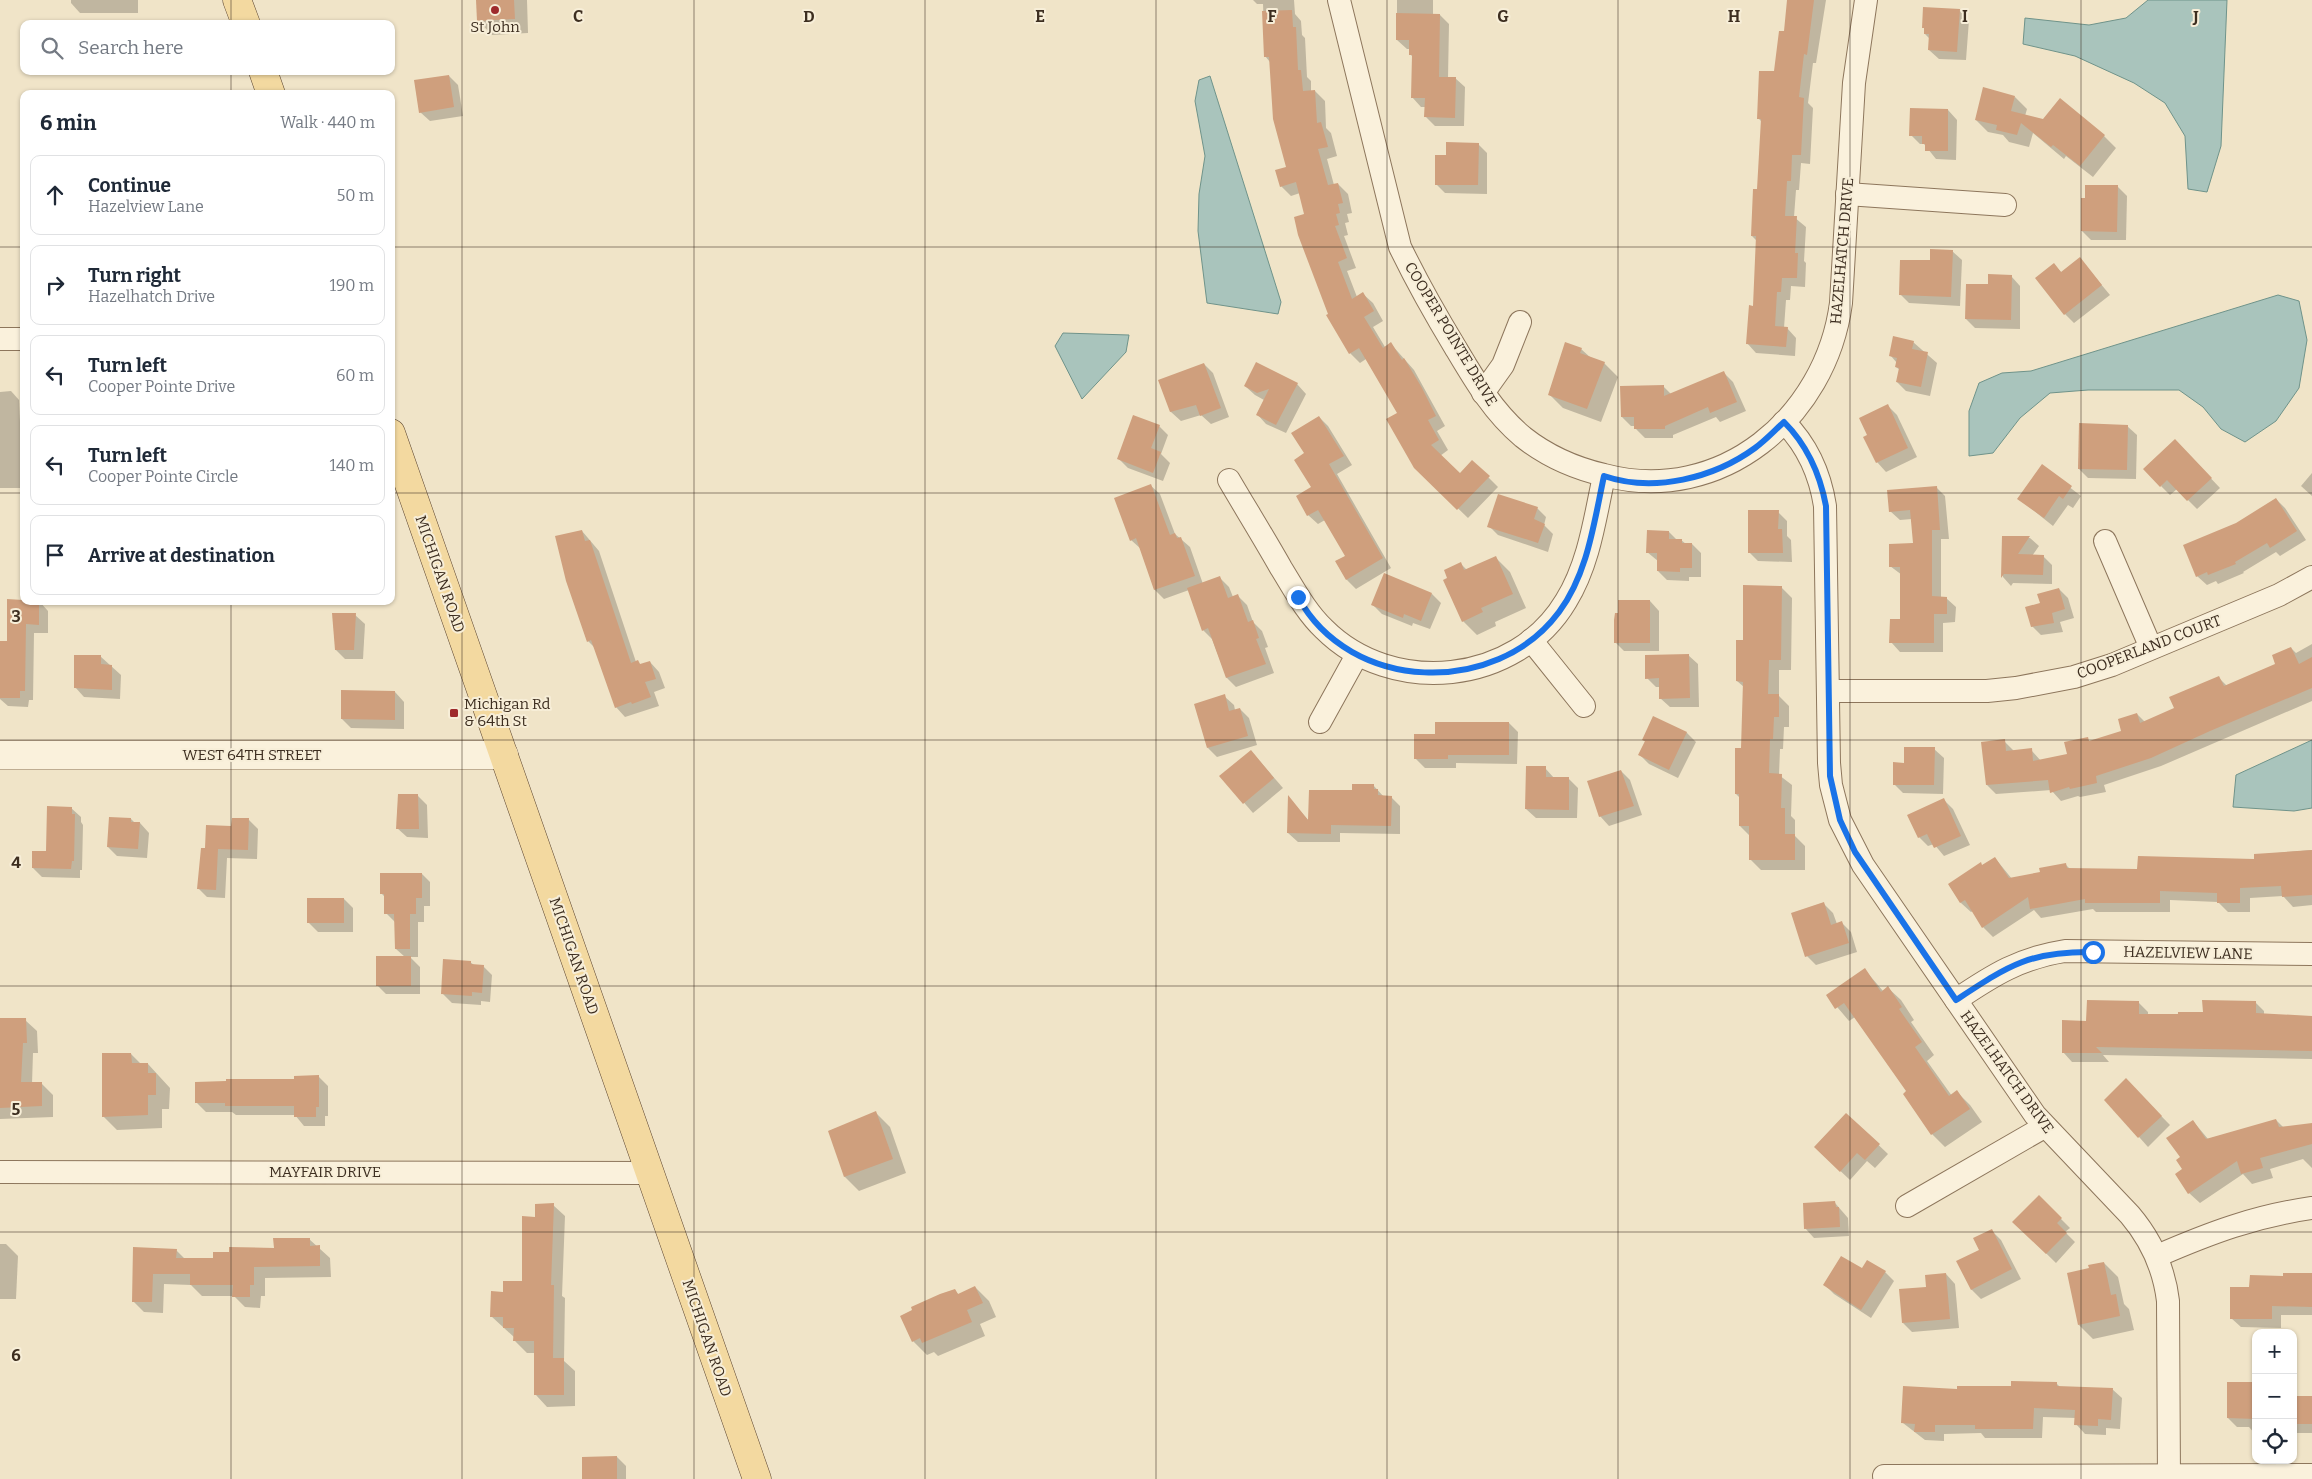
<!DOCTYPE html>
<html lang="en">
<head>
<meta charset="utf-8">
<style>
  body { margin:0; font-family:Bitter,serif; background:#f6f6f7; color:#1f2937 }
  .controls { position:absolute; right:15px; bottom:15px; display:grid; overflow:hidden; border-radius:10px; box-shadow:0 1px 4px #0004 }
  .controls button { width:45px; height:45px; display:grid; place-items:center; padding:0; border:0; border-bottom:1px solid #e0e1e3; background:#fff; color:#1f2937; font:25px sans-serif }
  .stop { position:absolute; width:15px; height:15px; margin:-11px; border:4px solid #1a73e8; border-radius:50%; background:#fff }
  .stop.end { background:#1a73e8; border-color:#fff; box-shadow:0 1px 5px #0008 }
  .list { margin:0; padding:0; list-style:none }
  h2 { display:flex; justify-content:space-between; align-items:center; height:65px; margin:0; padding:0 20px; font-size:21px }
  h2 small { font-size:16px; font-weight:400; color:#747a83 }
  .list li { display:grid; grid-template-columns:32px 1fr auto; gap:15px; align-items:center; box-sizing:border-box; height:80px; margin:0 10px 10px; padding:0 10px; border:1px solid #e0e1e3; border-radius:10px }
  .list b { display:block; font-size:19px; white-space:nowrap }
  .list p { margin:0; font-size:16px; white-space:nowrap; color:#747a83 }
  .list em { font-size:16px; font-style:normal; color:#747a83 }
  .icon { flex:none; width:28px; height:28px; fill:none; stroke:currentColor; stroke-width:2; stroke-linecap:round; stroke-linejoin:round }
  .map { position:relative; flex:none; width:2312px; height:1479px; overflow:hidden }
  .search { position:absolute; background:#fff; box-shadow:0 1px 4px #0004; left:20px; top:20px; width:375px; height:55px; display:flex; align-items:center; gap:12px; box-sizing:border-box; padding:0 18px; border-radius:10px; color:#747a83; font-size:19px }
  .panel { position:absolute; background:#fff; box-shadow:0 1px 4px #0004; left:20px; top:90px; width:375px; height:515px; border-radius:10px }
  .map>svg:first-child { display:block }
  .water { fill:#a9c4bc; stroke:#6f938a }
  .shadow { fill:#0003 }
  .building { fill:#cf9f7d }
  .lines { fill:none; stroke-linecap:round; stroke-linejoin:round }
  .minor-casing { stroke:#8d765c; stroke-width:24 }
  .tertiary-casing { stroke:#8d765c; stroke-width:29 }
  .primary-casing { stroke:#5b4430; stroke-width:29 }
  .minor { stroke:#faf1dc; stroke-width:22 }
  .tertiary { stroke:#faf1dc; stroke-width:28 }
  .primary { stroke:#f3d9a0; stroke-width:28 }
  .route { stroke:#1a73e8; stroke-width:6 }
  .grid { fill:none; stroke:#3d2e20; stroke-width:1; stroke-opacity:0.55 }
  .poi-dot { fill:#9e2a2b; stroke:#f7eed8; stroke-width:2 }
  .labels { text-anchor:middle; stroke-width:4; stroke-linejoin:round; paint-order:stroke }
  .poi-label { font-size:15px; fill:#3d2e20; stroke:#f7eed8 }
  .street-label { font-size:15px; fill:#3d2e20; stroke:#f7eed8 }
  .grid-label { font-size:16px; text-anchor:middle; font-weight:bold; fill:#3d2e20; stroke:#f7eed8; stroke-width:4; stroke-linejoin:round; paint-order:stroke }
</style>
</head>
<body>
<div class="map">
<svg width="2312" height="1479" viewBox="0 0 2312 1479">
  <rect width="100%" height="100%" fill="#f0e4c8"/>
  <g class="water">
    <path d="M2148,0H2227L2221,146L2207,192L2188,189L2185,136L2165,103L2134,83L2075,56L2023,44L2025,18L2089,25L2126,18Z"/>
    <path d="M1210,76L1281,302L1278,314L1207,303L1198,231L1199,194L1205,156L1195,101L1199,80Z"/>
    <path d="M2278,295L2299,301L2307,340L2299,388L2276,421L2245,442L2221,429L2203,407L2179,390H2088L2050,393L2020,418L1993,453L1969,456V411L1979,383L2002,373L2031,371Z"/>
    <path d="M1063,333L1129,335L1126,352L1082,399L1055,346Z"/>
    <path d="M2312,740V808L2294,811L2233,807L2236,775Z"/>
  </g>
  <g class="shadow">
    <path d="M71,0H138V13H80L71,3Z"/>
    <path d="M477,0H527L528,33L492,35L478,20Z"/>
    <path d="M1253,0H1294L1295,14L1301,21L1302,35L1305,38L1307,77L1311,81V92L1315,91L1325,101L1326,128L1331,133L1337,156L1327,159L1334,185L1338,184L1348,194L1352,213L1347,214L1349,222L1345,223L1348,235L1344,236L1356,268L1347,271L1357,297L1363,294L1373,303L1383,321L1373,327L1385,347L1391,344L1414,370L1445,426L1437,431L1448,450L1440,456L1460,475L1472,461L1498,487L1468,518L1415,467L1399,413L1366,359L1360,363L1350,353L1329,314L1300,193L1291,196L1281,186L1287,168L1270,62L1265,56L1263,4H1257Z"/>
    <path d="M1397,0H1433V15H1440L1449,24L1448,78H1455L1465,87L1464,126H1435L1426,117V107H1421L1412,97L1413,57L1410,54V49H1407L1397,40Z"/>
    <path d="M1787,0H1826L1816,63H1813L1808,103L1813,108L1810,164L1801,163L1799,190H1796L1794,217L1806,227L1804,261L1806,263L1805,287L1791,286L1790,300H1786L1784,328H1787L1796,338L1795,356L1756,353L1747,343L1754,307L1757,241L1752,236L1758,190L1762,122L1759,119L1775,73L1785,33L1789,2Z"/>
    <path d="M1959,10L1969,20L1966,60L1939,59L1929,50L1930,39L1925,34Z"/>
    <path d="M449,76L458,85L463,116L430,121L420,112Z"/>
    <path d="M2015,97L2027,109L2025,116L2104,136L2116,148L2093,177L2066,156L2064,159L2033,133L2029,147L2009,142L2003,135L1988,132L1976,120Z"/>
    <path d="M1948,110L1957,120L1956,160L1936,159L1924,144H1920L1911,135Z"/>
    <path d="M1478,144L1487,153V194L1445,193L1436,184L1447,156Z"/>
    <path d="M2117,186L2127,196L2126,240H2091L2082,231Z"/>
    <path d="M21,248H24V275L21,272Z"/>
    <path d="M1952,251L1962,260L1960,306L1909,303L1900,294L1931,261Z"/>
    <path d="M2080,259L2110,295L2074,323L2065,314L2054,265L2062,273Z"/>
    <path d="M2011,276L2020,286V329L1975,328L1966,319L1989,286Z"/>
    <path d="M1913,342L1937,363L1930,396L1906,391L1897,382L1900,370L1896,367L1897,363L1891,356Z"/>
    <path d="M1566,343L1581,349L1591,358L1604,363L1618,377L1601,422L1563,408L1549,394Z"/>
    <path d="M1204,364L1213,373L1229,417L1211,424L1201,415L1181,421L1171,412L1159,381Z"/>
    <path d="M1724,373L1733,382L1746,411L1720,422L1716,417L1673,435V438H1645L1636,429L1635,426H1631L1622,417L1663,386L1672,395Z"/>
    <path d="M1297,384L1306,394L1286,433L1266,424L1257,414L1264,400L1255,395L1245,386Z"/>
    <path d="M11,391L19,400L23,488H0V392Z"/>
    <path d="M1888,406L1897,415L1917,457L1886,472L1877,462L1868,436Z"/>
    <path d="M1319,417L1328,426L1352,465L1337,474L1391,568L1356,589L1347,580L1336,562L1346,556L1325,520L1318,524L1308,515L1313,488L1306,454Z"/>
    <path d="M1159,426L1168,435L1161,454L1170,463L1163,481L1128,468L1118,458Z"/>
    <path d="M2127,426L2137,435L2136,479L2088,478L2079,469Z"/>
    <path d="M2184,450L2220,488L2197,509L2177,489L2170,495L2161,486Z"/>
    <path d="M2042,466L2081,496L2073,508L2068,505L2053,526L2019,499Z"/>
    <path d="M2312,473V496L2301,486Z"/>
    <path d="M1150,485L1160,494L1175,534L1190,547L1203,584L1220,578L1229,587L1233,597L1238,596L1247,605L1253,622L1262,631L1268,647L1265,648L1274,673L1236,687L1227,678L1212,639L1203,630L1189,590L1164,599L1155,590L1141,549L1131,540Z"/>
    <path d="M1936,487L1945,496L1949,539H1941V598H1946L1956,607L1955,622L1943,623V652H1900L1891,642L1902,621V575L1890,566L1914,545L1912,519L1900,520L1890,511Z"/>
    <path d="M2276,499L2285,508L2306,540L2280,556L2276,552L2243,572L2244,573L2218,584L2216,581L2207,585L2197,576L2236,525Z"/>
    <path d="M1537,508L1546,517L1544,525L1553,534L1548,552L1498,535L1489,526Z"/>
    <path d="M1778,512L1787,521V536L1791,540L1792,562L1758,561L1749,552Z"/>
    <path d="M582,531L599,551L636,662L642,665L650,662L659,672L665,688L654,692L659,706L625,717L616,707L596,649L588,641Z"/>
    <path d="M1669,532L1677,540H1681L1686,544H1692L1701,553V577H1689V581L1667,580L1658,571V561L1647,552Z"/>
    <path d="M2003,538H2030L2039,546L2032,556H2043L2052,565V584L2013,583L2011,586L2003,577Z"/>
    <path d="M1496,558L1510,572L1526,608L1495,622L1496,626L1477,635L1463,621L1449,578L1460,563L1467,570Z"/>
    <path d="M1781,587L1792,598L1791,670H1779V696L1789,706V727H1784L1783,749H1780L1779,775L1792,785L1791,816L1795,820V836L1805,846V870H1761L1750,859V836L1740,826V798L1736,794L1743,749L1744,687L1737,681L1744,641Z"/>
    <path d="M2059,589L2068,598L2074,618L2060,622L2063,632L2041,635L2032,626L2041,604Z"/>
    <path d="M1432,594L1441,603L1430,629L1413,623L1412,626L1382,614L1373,605Z"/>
    <path d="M39,601L48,611V633H34L33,700H29L28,707L8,706L0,699V643H8Z"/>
    <path d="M1650,601L1659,611V651H1624L1615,642Z"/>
    <path d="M334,614L355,615L365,624L363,659H345L336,650Z"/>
    <path d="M2312,644V701L2161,766L2104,785L2106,792L2080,797L2078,796L2061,801L2051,790L1996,794L1987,785L2004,741L2014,751L2031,750L2041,761L2068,755L2087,739L2090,742L2123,732L2137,714L2145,722L2175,709L2219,678L2227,686L2277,665L2291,648L2296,653Z"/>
    <path d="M1688,655L1698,664L1699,707H1670L1660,698V687H1656L1647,678Z"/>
    <path d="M100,656L121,675L120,699L84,697L75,687Z"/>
    <path d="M395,692L404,702V729L351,728L342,719Z"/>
    <path d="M1224,696L1234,705L1235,710L1240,709L1249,718L1257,745L1217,757L1208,748Z"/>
    <path d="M1654,718L1687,733L1696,742L1678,778L1649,764L1640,755L1646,742L1643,740Z"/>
    <path d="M1509,723L1518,732L1517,764L1456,763V768H1425L1415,758Z"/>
    <path d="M1934,749L1944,758L1943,794L1903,793L1894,784Z"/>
    <path d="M1251,751L1283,788L1253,813L1221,776Z"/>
    <path d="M1545,768L1554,778H1568L1578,788L1577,818H1536L1526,809Z"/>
    <path d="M1621,771L1630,780L1642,815L1609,826L1600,816Z"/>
    <path d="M1373,785L1384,797H1391L1400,806V834L1340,833V842H1298L1288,833L1289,798L1309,821L1354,791Z"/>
    <path d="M418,796L427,805L428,838L407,837L397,828Z"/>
    <path d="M1944,800L1953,809L1970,845L1944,856L1934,844L1928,846L1919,837Z"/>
    <path d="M71,808L81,817V822L83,825L82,870H80V878L42,877L33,868L47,852Z"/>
    <path d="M131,819L135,823H140L149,833L147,858L117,856L108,847Z"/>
    <path d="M249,820L258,829L257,859L227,858L225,898L207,897L198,888L206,849L232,827Z"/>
    <path d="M2312,850V905L2293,907L2283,896L2250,898V912H2228L2218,902L2170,900V912H2096L2093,909L2041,918L2034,910L1993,937L1983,927L1973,911L1971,912L1961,903L1949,885L1995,858L2012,879L2041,873L2066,865L2070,869L2139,870L2256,860L2255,855Z"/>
    <path d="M422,874L430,882V906H424V922H418V957H410L420,967V994H386L377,985L405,957L396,949L395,922L386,913L385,897L382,894Z"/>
    <path d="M344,899L353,908V932H318L308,922Z"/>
    <path d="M1824,904L1833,913L1837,924L1842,923L1851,932L1857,952L1816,965L1807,956Z"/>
    <path d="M470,962L474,965L483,966L492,975L490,1002L481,1001V1005L452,1003L443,994Z"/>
    <path d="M1865,970L1883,991L1888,988L1901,1000L1914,1020L1911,1022L1934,1055L1927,1061L1952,1096L1957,1092L1970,1105L1982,1122L1945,1147L1932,1134L1905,1094L1908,1092L1855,1017L1849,1021L1827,995Z"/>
    <path d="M2255,1002L2264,1011V1015L2312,1017V1059L2103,1055L2109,1062H2072L2063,1052L2088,1022L2139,1003L2148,1012V1015L2204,1013Z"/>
    <path d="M0,1018L2,1020H25L37,1031L38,1053H33L32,1084H42L53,1095V1117L0,1119Z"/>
    <path d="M131,1054L141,1064H148L170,1088L169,1109H162V1128L117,1130L103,1116Z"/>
    <path d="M319,1077L328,1086V1116H325V1126H304L295,1115H236L232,1112H206L197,1103L295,1080Z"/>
    <path d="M2126,1080L2170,1125L2148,1147L2106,1100Z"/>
    <path d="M876,1113L890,1127L906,1173L859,1191L845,1177L829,1131Z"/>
    <path d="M1846,1114L1888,1154L1875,1168L1867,1161L1850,1180L1815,1147Z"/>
    <path d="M2276,1120L2284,1128L2312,1125V1168L2303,1159L2270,1169L2273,1178L2252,1184L2243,1174L2200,1203L2189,1193L2181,1158L2193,1121L2208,1139Z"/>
    <path d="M2039,1197L2070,1228L2065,1232L2075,1242L2056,1263L2014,1222Z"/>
    <path d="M1835,1203L1848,1218L1849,1236L1814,1238L1805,1228Z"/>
    <path d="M553,1205L565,1216L562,1296L565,1298L564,1361L575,1371V1406L547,1407L536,1395L535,1353H527L515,1341V1338L491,1316L504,1293L524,1282L536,1218Z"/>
    <path d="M1991,1230L2001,1240L2021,1279L1981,1299L1972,1290L1958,1262L1980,1250Z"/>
    <path d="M309,1239L330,1258L331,1277L265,1278V1296H261L260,1308L245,1307L234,1296H202L191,1285L164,1284L163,1313L144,1312L133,1301L134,1248L176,1250L185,1259H214L275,1249Z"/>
    <path d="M0,1244H6L18,1256L16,1299H0Z"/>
    <path d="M2104,1263L2118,1277L2124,1304L2129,1309L2134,1330L2093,1339L2079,1325Z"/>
    <path d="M1862,1270L1885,1272L1894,1281L1871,1318L1834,1294L1825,1285Z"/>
    <path d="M1946,1274L1955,1284L1959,1328L1912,1332L1903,1323L1927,1288Z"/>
    <path d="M2312,1274V1315H2281V1328L2241,1327L2231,1318L2251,1288L2284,1277Z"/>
    <path d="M975,1287L989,1301L996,1317L980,1324L985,1336L938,1356L934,1352L927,1355L913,1341L955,1291L959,1295Z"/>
    <path d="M2056,1383L2060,1387L2112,1389L2122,1398L2120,1429L2106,1428V1435L2085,1434L2076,1424V1418L2043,1417L2042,1438H1985L1981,1433L1944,1434V1441L1925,1440L1903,1423L1959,1390Z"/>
    <path d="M2256,1384V1435L2249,1427H2237L2228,1418Z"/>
    <rect x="2293" y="1397" width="19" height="36"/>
    <path d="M617,1457L626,1466V1479H583Z"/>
  </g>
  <g class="building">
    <path d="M476,0H514L515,19L477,21Z"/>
    <path d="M1787,0H1814L1807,55L1804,54L1799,97L1804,98L1801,155H1792L1791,181H1787L1785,216H1797L1795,253H1798L1797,278H1782L1781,292H1777L1775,326L1788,327L1786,347L1746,344L1749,305L1753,306L1756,236H1751L1753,189H1757L1761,119H1757L1759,71H1774L1779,31H1784Z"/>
    <path d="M1923,7L1960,9L1957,52L1928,50L1929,34H1924V28H1922Z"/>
    <path d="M1292,10L1293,27H1296L1298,70H1301L1303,91L1315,90L1317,123L1321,122L1328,147L1318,149L1328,185L1338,183L1343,203L1338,204L1340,213L1336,214L1339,225L1335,226L1347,258L1338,262L1352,299L1363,292L1374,311L1364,317L1383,348L1391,342L1402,360L1404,358L1422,388L1436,416L1428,420L1439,440L1431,445L1460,473L1472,460L1490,476L1457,510L1414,468L1386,419L1397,413L1359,348L1349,354L1326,315L1328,314L1298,235L1294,217L1304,214L1296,182L1280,187L1275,170L1286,167L1273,119L1269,57H1264L1262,11Z"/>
    <path d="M1396,13L1440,14L1439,77H1456L1455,118L1424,117L1425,98H1411L1412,55H1409V40H1396Z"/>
    <path d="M449,75L454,107L419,113L414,80Z"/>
    <path d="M1983,87L2015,96L2011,111L2043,119L2060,98L2105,135L2080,166L2053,145L2051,147L2021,123L2017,135L1996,130L1997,125L1975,120Z"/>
    <path d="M1910,108L1948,109V151H1925V144H1922V136H1909Z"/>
    <path d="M1446,142L1479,143L1478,185H1435V155H1446Z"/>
    <path d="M2085,185H2118L2117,232L2081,231V198H2085Z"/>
    <path d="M1930,249L1953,250L1951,297L1899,295L1900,260H1930Z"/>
    <path d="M2080,257L2102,285L2064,315L2035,278L2054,263L2061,272Z"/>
    <path d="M1988,274L2012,275L2011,320L1965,319L1966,284H1988Z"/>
    <path d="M1893,336L1914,341L1912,349L1928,352L1921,387L1896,382L1899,368L1895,367L1897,358L1889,356Z"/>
    <path d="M1565,342L1582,348L1580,353L1605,362L1587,409L1548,395Z"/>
    <path d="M1256,362L1298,383L1276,425L1256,415L1269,389L1257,393L1244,386Z"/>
    <path d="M1204,363L1221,408L1200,416L1196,405L1170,412L1158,380Z"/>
    <path d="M1724,371L1737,402L1710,413L1708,407L1665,426V429H1634V417H1621L1620,386L1664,385V396Z"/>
    <path d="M1888,404L1908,448L1876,463L1863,437L1867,435L1859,418Z"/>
    <path d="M1133,415L1160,425L1151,448L1161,452L1153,473L1117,459Z"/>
    <path d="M1319,416L1344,456L1329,464L1383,558L1346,580L1335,561L1345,556L1318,510L1307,516L1296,496L1311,487L1294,460L1304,453L1291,433Z"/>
    <path d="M2079,423L2128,425L2127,470L2078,469Z"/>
    <path d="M2175,439L2212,478L2187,501L2167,480L2160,487L2143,469Z"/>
    <path d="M2042,464L2072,486L2063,499L2059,496L2044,518L2017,499Z"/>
    <path d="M1151,484L1170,535L1175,533L1177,538L1181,537L1195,576L1154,590L1136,538L1130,541L1114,498Z"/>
    <path d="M1937,486L1940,530H1932V596L1947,597V614H1934V643H1889L1890,619H1900V567H1889V544L1913,543L1910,510L1889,512L1887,490Z"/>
    <path d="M1498,494L1538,507L1534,519L1545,524L1538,543L1487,527Z"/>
    <path d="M2276,498L2297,531L2270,548L2267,543L2235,562L2236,564L2208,575L2207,572L2196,577L2183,545L2236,523Z"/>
    <path d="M1748,510H1779L1778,529H1782L1783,553H1748Z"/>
    <path d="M582,530L585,541L590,540L631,663L638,660L640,664L650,661L656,679L645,682L651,697L632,704L631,702L615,708L591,640L587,642L566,581L555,536Z"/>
    <path d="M1647,530L1669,531V539H1682V543H1692V568H1680V572L1657,571V553H1646Z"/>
    <path d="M2002,536H2030L2018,554L2044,555L2043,575L2004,574L2001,578Z"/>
    <path d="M1496,556L1513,594L1481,608L1483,612L1462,622L1443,580L1447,578L1444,570L1461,562L1464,570Z"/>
    <path d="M1384,573L1432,593L1421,621L1404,614L1403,618L1371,605Z"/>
    <path d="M1220,576L1228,598L1238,594L1248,622L1253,620L1259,638L1256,639L1266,664L1226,678L1208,628L1202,631L1187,588Z"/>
    <path d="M1743,585L1782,586L1781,660H1769L1768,694H1779V717H1774L1773,739H1770L1769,773L1782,774L1781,808H1785V834H1795V860H1749V826H1739V794H1735V748H1741L1743,682L1736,681V640H1743Z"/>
    <path d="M2059,588L2065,609L2052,613L2054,623L2031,627L2025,607L2040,603L2037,594Z"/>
    <path d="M7,599L39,601V625L26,624L25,691H20V698H0V641H7Z"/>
    <path d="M1618,600H1650V643H1614V620L1615,613H1618Z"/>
    <path d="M332,613H356L354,650H335Z"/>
    <path d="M2291,647L2299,664L2312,657V688L2210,731L2151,758L2096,776L2097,783L2070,789L2069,787L2050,793L2048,780L1986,785L1981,742L2005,739L2006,751L2032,748L2033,761L2067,754L2064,742L2088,737L2089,741L2121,731L2118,719L2137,713L2140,723L2174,708L2169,697L2219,676L2224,686L2275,664L2272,655Z"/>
    <path d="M1689,654L1690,698L1659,699V678L1645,679V655Z"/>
    <path d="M74,655H101V664L112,665V690L74,688Z"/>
    <path d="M341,690L395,691V720L341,719Z"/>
    <path d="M1225,694L1229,711L1240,708L1248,736L1207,748L1194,704Z"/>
    <path d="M1653,716L1687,732L1669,770L1638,755L1645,741L1642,740Z"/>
    <path d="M1435,722H1509V755H1448V759H1414V734H1435Z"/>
    <path d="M1904,747H1935L1934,785H1893V762L1904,763Z"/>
    <path d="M1251,750L1274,778L1243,804L1219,776Z"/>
    <path d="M1526,766H1546V777H1569V810L1525,809Z"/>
    <path d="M1621,770L1634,806L1599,817L1587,781Z"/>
    <path d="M1352,784H1374V789H1378V795L1392,796L1391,826L1331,825V834L1287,833L1288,795L1308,820L1309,790H1352Z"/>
    <path d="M398,794H418L419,829H396Z"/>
    <path d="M1944,798L1961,836L1934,848L1927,834L1918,838L1907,815Z"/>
    <path d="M47,806L72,807V814H75L74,861H72L71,869L32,868V851H46Z"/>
    <path d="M109,817L131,818V822H140L138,849L107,847Z"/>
    <path d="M232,818H249L248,850L218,849L216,890L197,889L201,848H205L206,825L231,826Z"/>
    <path d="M2312,850V895L2282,897L2281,886L2240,888V903H2217V893L2160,891V903H2085V899L2030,909L2028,897L1982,928L1965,900L1960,903L1948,884L1981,862L1982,865L1995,857L2009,878L2040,872L2039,868L2066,863L2067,868L2137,869L2138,856L2254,859V854Z"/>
    <path d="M380,873H422V898H416V914H410V949H395L394,914H384V894H380Z"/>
    <rect x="307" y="898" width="37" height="25"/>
    <path d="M1824,902L1831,925L1842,921L1849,943L1805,957L1791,913Z"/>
    <rect x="376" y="956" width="35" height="30"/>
    <path d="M443,959L471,961V964L484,965L482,993L472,992V996L441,994Z"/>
    <path d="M1865,968L1881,992L1888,986L1902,1007L1899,1009L1922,1042L1915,1047L1949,1096L1957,1090L1970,1109L1931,1135L1903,1094L1906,1091L1844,1003L1835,1009L1826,995Z"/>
    <path d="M2087,1000L2139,1001V1014H2178V1012H2203L2202,1000L2256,1001V1013L2312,1016V1051L2096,1047L2102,1053H2062V1020L2086,1021Z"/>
    <path d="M0,1018H26L27,1043H23L21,1082H42V1106L0,1108Z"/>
    <path d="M102,1053H131L132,1063H148V1073H156V1095H148V1115L102,1117Z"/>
    <path d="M319,1075V1107H316V1117H294V1106H225V1103H195V1082L226,1081V1079H294V1076Z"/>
    <path d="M2126,1078L2162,1116L2138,1138L2104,1100Z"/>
    <path d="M876,1111L893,1159L844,1177L828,1131Z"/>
    <path d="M1846,1113L1880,1144L1865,1160L1857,1153L1840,1172L1814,1147Z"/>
    <path d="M2276,1119L2279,1127L2312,1123V1144L2260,1158L2263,1168L2241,1174L2237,1161L2188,1194L2175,1174L2182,1169L2176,1160L2180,1157L2166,1138L2193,1120L2206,1139Z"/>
    <path d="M2039,1195L2062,1218L2057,1223L2067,1233L2046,1254L2012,1222Z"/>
    <path d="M1835,1201L1836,1207H1839L1840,1227L1804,1229L1803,1203Z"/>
    <path d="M554,1203L551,1285H554L553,1358H564V1395H534V1341H513L514,1328H503V1317H490L491,1291L503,1292V1281H522V1216L535,1217V1204Z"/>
    <path d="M1992,1229L2012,1269L1971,1290L1956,1261L1979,1250L1973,1238Z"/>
    <path d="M273,1238H310V1246L320,1245V1266L254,1267V1285H250V1297H232L233,1285H190V1274H153L152,1302H132L133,1247L177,1249L176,1258H213V1252H229V1247L274,1248Z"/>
    <path d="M1841,1256L1862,1268L1867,1260L1886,1271L1861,1310L1823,1285Z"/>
    <path d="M2104,1262L2111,1295L2116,1294L2120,1316L2078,1325L2067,1273L2089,1268L2088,1265Z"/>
    <path d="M1946,1273L1950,1319L1902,1323L1899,1289L1926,1287L1925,1275Z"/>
    <path d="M2283,1273H2312V1307L2272,1306V1319H2230V1287H2249L2250,1275L2283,1276Z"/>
    <path d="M975,1286L983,1303L967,1310L972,1322L922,1343L920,1338L912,1342L900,1316L912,1310L911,1307L940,1294L955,1289L958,1294Z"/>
    <path d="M2011,1381L2057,1382V1386L2113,1388L2111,1420L2098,1419V1426L2074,1425L2075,1410L2034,1408L2033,1429H1975V1425H1935V1432H1914L1915,1424L1901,1423L1903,1386L1957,1389V1386H2011Z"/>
    <path d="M2227,1382H2256V1419L2227,1418Z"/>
    <rect x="2293" y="1396" width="19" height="28"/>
    <path d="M617,1456V1479H582V1457Z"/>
  </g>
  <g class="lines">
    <g class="minor-casing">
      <g id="minor">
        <path d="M1339,0L1400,247C1417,282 1435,314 1455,347C1474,379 1493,412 1523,437C1547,456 1574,468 1604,475C1721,506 1826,417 1841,303L1854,83L1866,0"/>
        <path d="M1847,194L2005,205"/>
        <path d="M0,339H24"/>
        <path d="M1483,393L1503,365L1520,322"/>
        <path d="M1784,422C1807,445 1820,474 1825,506L1829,763L1831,785L1840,820L1863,865L2035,1115L2130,1215C2152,1241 2164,1268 2168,1301L2169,1479"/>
        <path d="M1229,480C1246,509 1264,538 1281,568C1294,589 1306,612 1324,629C1392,697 1516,685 1566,601C1589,564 1595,518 1604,476"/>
        <path d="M2105,541L2151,648"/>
        <path d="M1531,640L1584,706"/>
        <path d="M1829,691H1987L2016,688L2074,677L2112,665L2279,595L2312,577"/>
        <path d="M1320,722L1357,655"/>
        <path d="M1956,1000C1993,975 2020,958 2065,951L2312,954"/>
        <path d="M0,1172L650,1173"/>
        <path d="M1907,1206L2044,1127"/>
        <path d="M2157,1256C2210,1233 2255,1216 2312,1208"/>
        <path d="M1884,1476L2312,1475"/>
      </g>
    </g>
    <g class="tertiary-casing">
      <path id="tertiary" d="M0,755H504"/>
    </g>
    <g class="primary-casing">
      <g id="primary">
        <path d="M237,0L246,24"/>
        <path d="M263,71L271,94"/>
        <path d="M391,433L757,1479"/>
      </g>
    </g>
    <use href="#minor" class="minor"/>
    <use href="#tertiary" class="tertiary"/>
    <use href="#primary" class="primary"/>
  </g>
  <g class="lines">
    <path class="route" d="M1298,597C1350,693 1496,697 1559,612C1588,573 1594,522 1604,476C1654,493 1714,478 1755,448C1766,440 1774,431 1784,422C1807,445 1820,474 1826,506L1830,776L1840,820L1855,852L1956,1000C2008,966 2029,951 2093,952"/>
  </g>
  <path class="grid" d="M231,0V24M462,0V1479M694,0V1479M925,0V1479M1156,0V1479M1387,0V1479M1618,0V1479M1850,0V1479M2081,0V1479M231,71V94M0,247H24M391,247H2312M0,493H24M391,493H2312M231,601V1479M0,740H2312M0,986H2312M0,1232H2312"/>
  <g class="poi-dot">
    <circle cx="495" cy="10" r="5"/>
    <rect x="449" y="708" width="10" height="10" rx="2.5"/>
  </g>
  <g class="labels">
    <g class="poi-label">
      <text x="495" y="32">St John</text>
      <text x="464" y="709" text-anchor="start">Michigan Rd<tspan x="464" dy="17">&amp; 64th St</tspan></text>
    </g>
    <g class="street-label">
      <text transform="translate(1842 251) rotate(-85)" y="5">HAZELHATCH DRIVE</text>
      <text transform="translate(1451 334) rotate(59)" y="5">COOPER POINTE DRIVE</text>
      <text transform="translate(440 574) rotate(71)" y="5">MICHIGAN ROAD</text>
      <text transform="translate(2149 647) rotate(-21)" y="5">COOPERLAND COURT</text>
      <text x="252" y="760">WEST 64TH STREET</text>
      <text transform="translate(2188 953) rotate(1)" y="5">HAZELVIEW LANE</text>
      <text transform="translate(574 956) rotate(71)" y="5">MICHIGAN ROAD</text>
      <text transform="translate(2007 1072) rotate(54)" y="5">HAZELHATCH DRIVE</text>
      <text x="325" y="1177">MAYFAIR DRIVE</text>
      <text transform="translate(707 1338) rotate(71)" y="5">MICHIGAN ROAD</text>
    </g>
  </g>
  <g class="grid-label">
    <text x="578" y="22">C</text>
    <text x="809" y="22">D</text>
    <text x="1040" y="22">E</text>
    <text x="1272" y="22">F</text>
    <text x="1503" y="22">G</text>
    <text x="1734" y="22">H</text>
    <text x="1965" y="22">I</text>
    <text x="2196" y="22">J</text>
    <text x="16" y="622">3</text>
    <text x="16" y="868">4</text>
    <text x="16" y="1115">5</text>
    <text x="16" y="1361">6</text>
  </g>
</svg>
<div class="controls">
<button>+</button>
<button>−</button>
<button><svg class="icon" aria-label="locate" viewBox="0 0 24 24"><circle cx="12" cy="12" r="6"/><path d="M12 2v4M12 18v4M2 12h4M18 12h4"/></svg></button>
</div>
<div class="stop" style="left:2093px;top:952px"></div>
<div class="stop end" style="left:1298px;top:597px"></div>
<div class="search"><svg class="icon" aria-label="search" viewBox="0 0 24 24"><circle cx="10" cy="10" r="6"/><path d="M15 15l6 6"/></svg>Search here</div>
<section class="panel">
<h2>6 min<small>Walk · 440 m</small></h2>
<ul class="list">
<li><svg class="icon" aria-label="ahead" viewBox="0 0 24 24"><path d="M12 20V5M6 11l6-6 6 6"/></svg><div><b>Continue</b><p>Hazelview Lane</p></div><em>50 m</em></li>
<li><svg class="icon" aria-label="right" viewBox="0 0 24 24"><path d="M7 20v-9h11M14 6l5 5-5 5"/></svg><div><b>Turn right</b><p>Hazelhatch Drive</p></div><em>190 m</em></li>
<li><svg class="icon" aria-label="left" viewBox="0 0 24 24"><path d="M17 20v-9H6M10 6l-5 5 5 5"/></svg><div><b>Turn left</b><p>Cooper Pointe Drive</p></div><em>60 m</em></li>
<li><svg class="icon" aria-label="left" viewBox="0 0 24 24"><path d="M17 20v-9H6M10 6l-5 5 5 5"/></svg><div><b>Turn left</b><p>Cooper Pointe Circle</p></div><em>140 m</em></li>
<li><svg class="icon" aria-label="arrive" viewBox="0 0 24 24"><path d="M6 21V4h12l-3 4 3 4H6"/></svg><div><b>Arrive at destination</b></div></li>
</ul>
</section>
</div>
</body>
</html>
